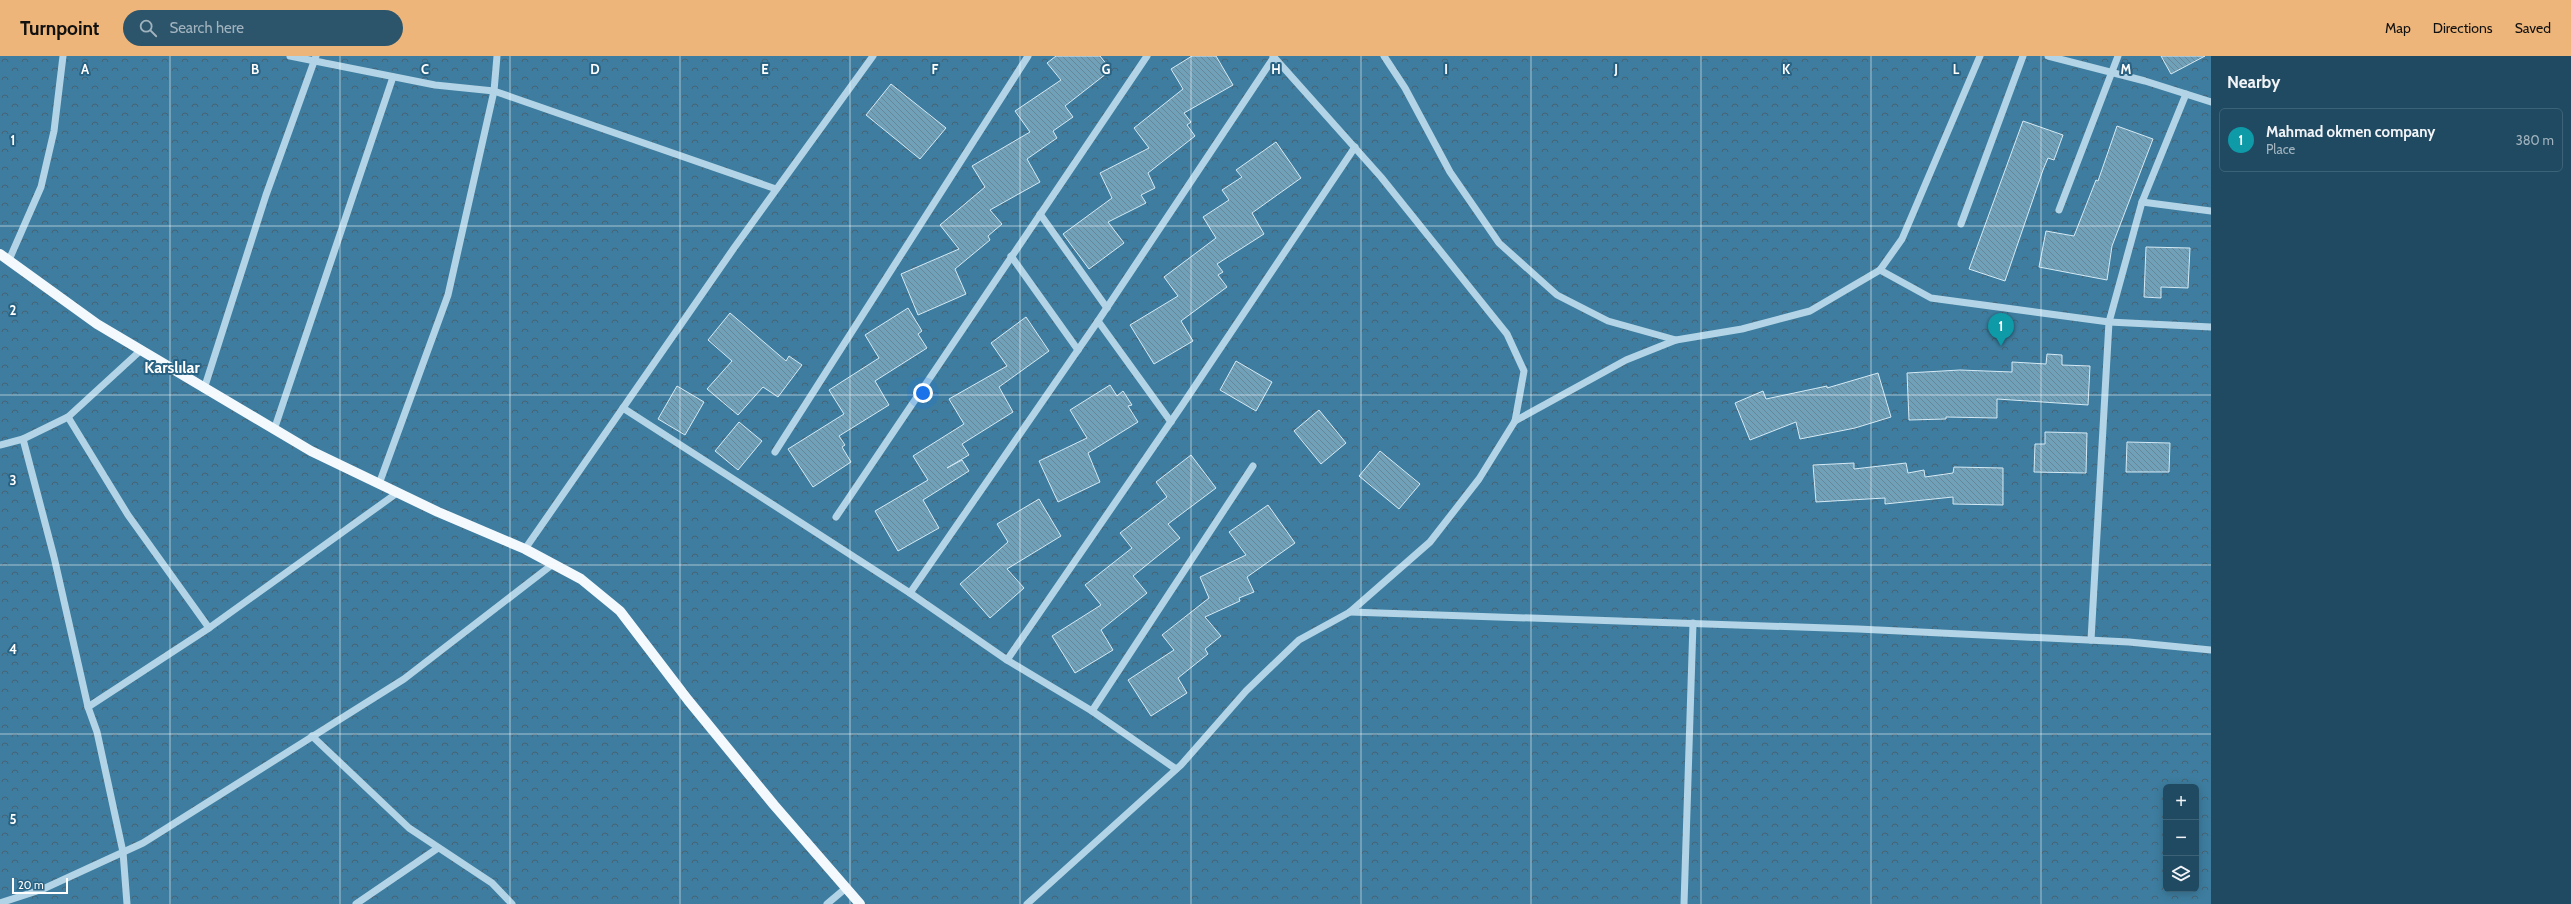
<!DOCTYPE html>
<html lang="en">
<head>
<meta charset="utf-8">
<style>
  body { margin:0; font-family:Cabin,sans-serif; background:#2c546b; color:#f1f3f6 }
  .controls { position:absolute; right:12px; bottom:12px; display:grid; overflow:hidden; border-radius:6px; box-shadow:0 2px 10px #0003 }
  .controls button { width:36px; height:36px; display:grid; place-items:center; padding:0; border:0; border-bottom:1px solid #3c6277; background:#1f4a62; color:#f1f3f6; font:20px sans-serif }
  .scale { position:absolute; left:12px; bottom:10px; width:56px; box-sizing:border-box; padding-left:4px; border:2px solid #fff; border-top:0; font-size:11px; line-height:14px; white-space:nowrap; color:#fff; -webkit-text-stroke:3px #296282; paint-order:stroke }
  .you { position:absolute; left:923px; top:337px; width:14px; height:14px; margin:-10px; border:3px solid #fff; border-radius:50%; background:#1a73e8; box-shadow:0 0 0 6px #1a73e833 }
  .badge { display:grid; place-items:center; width:26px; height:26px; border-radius:50%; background:#edb57a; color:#fff; font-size:13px; font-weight:700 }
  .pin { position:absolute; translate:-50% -33px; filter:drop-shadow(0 1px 2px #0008) }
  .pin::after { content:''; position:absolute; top:21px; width:14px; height:12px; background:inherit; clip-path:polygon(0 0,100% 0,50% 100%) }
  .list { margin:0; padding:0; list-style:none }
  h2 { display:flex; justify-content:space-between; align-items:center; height:52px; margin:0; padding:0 16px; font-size:17px }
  h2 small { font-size:13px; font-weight:400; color:#a1b3be }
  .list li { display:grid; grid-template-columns:26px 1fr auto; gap:12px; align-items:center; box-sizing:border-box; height:64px; margin:0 8px 8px; padding:0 8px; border:1px solid #3c6277; border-radius:6px }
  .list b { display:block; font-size:15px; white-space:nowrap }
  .list p { margin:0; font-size:13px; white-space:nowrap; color:#a1b3be }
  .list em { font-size:13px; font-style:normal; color:#a1b3be }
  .icon { flex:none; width:22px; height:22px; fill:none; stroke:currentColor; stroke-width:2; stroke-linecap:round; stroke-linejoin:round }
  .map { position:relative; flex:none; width:2211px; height:848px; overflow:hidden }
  header { display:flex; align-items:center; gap:24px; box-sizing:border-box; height:56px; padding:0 20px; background:#edb57a; color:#111 }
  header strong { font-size:19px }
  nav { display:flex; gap:22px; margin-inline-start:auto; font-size:14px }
  .search { width:280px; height:36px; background:#2c546b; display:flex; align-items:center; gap:10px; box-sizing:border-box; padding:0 14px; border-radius:22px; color:#a1b3be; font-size:15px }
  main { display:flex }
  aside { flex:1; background:#1f4a62 }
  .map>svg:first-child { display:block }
  .forest { fill:url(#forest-crowns); fill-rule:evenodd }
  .building { fill:url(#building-back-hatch); stroke:#d5eaf5 }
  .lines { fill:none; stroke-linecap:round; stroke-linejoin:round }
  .minor { stroke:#b2d4e6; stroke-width:7 }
  .major { stroke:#f3f9fd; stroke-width:10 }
  .grid { fill:none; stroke:#fff; stroke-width:1; stroke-opacity:0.55 }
  .labels { text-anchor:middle; stroke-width:4; stroke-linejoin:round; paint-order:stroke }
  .district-label { font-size:16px; font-weight:bold; fill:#fff; stroke:#296282 }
  .grid-label { font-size:13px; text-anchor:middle; font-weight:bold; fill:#fff; stroke:#296282; stroke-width:4; stroke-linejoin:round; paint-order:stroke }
</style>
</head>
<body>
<header>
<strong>Turnpoint</strong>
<div class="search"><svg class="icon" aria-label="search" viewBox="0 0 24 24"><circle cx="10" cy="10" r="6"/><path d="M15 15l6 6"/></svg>Search here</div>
<nav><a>Map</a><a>Directions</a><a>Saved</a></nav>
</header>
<main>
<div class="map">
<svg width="2211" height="848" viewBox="0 0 2211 848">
  <defs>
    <pattern id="forest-crowns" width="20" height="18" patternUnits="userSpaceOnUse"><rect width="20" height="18" fill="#3e7d9f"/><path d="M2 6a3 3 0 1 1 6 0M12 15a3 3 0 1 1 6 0" fill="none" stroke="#456476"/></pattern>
    <pattern id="building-back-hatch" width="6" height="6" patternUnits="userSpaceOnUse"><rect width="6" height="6" fill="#71a0b9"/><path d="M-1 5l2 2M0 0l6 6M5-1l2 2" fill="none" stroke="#668798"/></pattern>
  </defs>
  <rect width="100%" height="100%" fill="#296282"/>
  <path class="forest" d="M0,0H2211V848H0ZM2166,731H2196V833H2166Z"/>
  <g class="building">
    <path d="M1056,0H1100L1111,14L1065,50L1073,61L1053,75L1057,82L1027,103L1040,126L990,154L1002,168L988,180L990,184L955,213L966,238L918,259L901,218L959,193L940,169L985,131L972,110L1030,76L1015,55L1061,24L1047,7Z"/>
    <path d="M1192,0H1216L1233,29L1184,57L1191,66L1187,69L1195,80L1148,117L1155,132L1141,139L1146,147L1108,166L1124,187L1089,213L1063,178L1112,142L1100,117L1149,92L1134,72L1183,33L1171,13Z"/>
    <path d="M2161,0H2205L2171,18Z"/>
    <path d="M891,28L946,72L920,103L866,59Z"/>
    <path d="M2023,65L2063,79L2054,104L2048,102L2043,114L2005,225L1969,213Z"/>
    <path d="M2117,70L2153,83L2112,190L2107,224L2039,211L2046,175L2074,180L2096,124L2098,125Z"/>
    <path d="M1276,86L1301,122L1252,157L1264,178L1217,208L1223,216L1218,219L1227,231L1181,265L1193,285L1154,308L1130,269L1178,240L1164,221L1216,182L1203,161L1229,144L1222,134L1242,121L1236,114Z"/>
    <path d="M2146,191L2190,192L2188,232L2161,231V242L2144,241Z"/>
    <path d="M908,252L922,275L918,278L927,292L875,325L889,349L839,380L845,389L842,391L851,406L813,431L788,393L844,358L829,334L879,302L865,279Z"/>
    <path d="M730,257L786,305L789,300L802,309L778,341L763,331L738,359L707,333L732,305L708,284Z"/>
    <path d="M1026,261L1049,295L999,331L1013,356L962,388L969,399L947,412L962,404L969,415L923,444L939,472L898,495L875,455L928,424L913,400L964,368L949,343L1007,310L991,287Z"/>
    <path d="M2047,298L2062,299V309L2090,310L2088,349L1997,343V362L1946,361V363L1909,364L1907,317L1960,314L2012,316V306L2046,308Z"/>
    <path d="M1236,305L1272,326L1256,355L1220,334Z"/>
    <path d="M1878,317L1891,361L1855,372L1800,383L1796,366L1750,384L1735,347L1763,335L1766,343L1827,330V332Z"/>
    <path d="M1110,329L1117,340L1123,335L1132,349L1128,350L1138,366L1088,397L1100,426L1058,446L1039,405L1087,382L1070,354Z"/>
    <path d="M677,330L704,346L685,379L658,363Z"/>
    <path d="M1319,354L1346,387L1321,408L1294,375Z"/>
    <path d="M739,366L762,385L738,414L715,395Z"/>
    <path d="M2045,376L2087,377L2086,417L2034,416L2035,388H2045Z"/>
    <path d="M2127,386L2170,387L2169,416H2126Z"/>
    <path d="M1380,395L1420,428L1399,453L1359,420Z"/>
    <path d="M1191,399L1216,432L1168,468L1180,482L1133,520L1147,537L1101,574L1113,594L1075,617L1052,580L1101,549L1085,529L1132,492L1120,477L1167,441L1156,426Z"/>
    <path d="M1854,407V413L1906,407L1908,417L1924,414L1925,421L1953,417L1954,411L2003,412V449L1953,448V441L1885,448V442L1816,446L1813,409Z"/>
    <path d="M1039,443L1061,480L1007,513L1024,532L990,562L960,528L1008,486L997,468Z"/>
    <path d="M1268,449L1295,487L1247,521L1254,536L1239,542L1240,545L1205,561L1221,580L1205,593L1208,598L1178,622L1187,637L1151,660L1128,624L1174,594L1162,579L1209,542L1200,521L1246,499L1229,476Z"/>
  </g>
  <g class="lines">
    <g class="minor">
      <path d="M290,0L435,29L494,35L776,133"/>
      <path d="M1384,0L1405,32L1450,116L1499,187L1557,239L1608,265L1676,284"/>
      <path d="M2048,0L2145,25L2211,46"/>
      <path d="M2142,146L2211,155"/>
      <path d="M2059,154L2118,0"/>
      <path d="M1040,158L1107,252"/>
      <path d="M1961,168L2023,0"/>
      <path d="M1011,200L1078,294"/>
      <path d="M9,204L41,131L54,75L63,0"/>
      <path d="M1880,214L1931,242L2109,266L2211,271"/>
      <path d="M1098,265L1171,366"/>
      <path d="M204,333L266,139L316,0"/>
      <path d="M623,352L910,537L1007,604L1183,348L1355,91"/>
      <path d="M68,361L128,459L209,572"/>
      <path d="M1515,365L1626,304L1676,284L1742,273L1810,255L1880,214L1902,183L1980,0"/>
      <path d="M274,374L393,21"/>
      <path d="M23,383L54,501L88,651L97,676L123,796L127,848"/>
      <path d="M0,389L23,383L68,361L140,295"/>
      <path d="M775,396L1028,0"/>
      <path d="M379,428L448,239L494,35L497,0"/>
      <path d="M836,461L1147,0"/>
      <path d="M525,493L734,192L873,0"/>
      <path d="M910,537L1098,265L1274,1"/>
      <path d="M1350,556L1858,573L2129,586L2211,594"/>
      <path d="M2091,584L2109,266L2142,146L2186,38"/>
      <path d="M1007,604L1092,655L1176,713"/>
      <path d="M88,651L209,572L397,437"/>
      <path d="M1092,655L1253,410"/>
      <path d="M312,680L409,772L492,827L512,848"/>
      <path d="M0,847L43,833L143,787L404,623L553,508"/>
      <path d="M356,848L438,792"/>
      <path d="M827,848L846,832"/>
      <path d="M1027,848L1181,709L1246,635L1299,584L1350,556L1430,486L1479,423L1515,365L1524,315L1507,278L1381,121L1273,0"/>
      <path d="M1684,848L1693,567"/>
    </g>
    <path class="major" d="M0,198L97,268L311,395L438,456L525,493L581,523L620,555L688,644L774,749L860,848"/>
  </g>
  <path class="grid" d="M170,0V848M340,0V848M510,0V848M680,0V848M850,0V848M1020,0V848M1191,0V848M1361,0V848M1531,0V848M1701,0V848M1871,0V848M2041,0V848M0,170H2211M0,339H2211M0,509H2211M0,678H2211"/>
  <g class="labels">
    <g class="district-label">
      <text x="172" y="317">Karslılar</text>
    </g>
  </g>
  <g class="grid-label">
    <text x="85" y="18">A</text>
    <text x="255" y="18">B</text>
    <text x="425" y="18">C</text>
    <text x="595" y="18">D</text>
    <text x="765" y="18">E</text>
    <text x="935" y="18">F</text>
    <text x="1106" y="18">G</text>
    <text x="1276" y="18">H</text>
    <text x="1446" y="18">I</text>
    <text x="1616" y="18">J</text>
    <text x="1786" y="18">K</text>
    <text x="1956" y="18">L</text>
    <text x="2126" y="18">M</text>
    <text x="13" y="89">1</text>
    <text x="13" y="259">2</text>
    <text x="13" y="429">3</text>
    <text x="13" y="598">4</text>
    <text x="13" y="768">5</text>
  </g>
</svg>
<div class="controls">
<button>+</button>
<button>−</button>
<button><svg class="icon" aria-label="layers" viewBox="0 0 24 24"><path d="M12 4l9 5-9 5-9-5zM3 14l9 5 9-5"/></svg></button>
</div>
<div class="scale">20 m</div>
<div class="you"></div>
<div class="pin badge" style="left:2001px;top:290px;background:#0f9aa8">1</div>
</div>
<aside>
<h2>Nearby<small></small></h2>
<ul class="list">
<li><span class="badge" style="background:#0f9aa8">1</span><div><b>Mahmad okmen company</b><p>Place</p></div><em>380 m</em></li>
</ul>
</aside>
</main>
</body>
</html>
